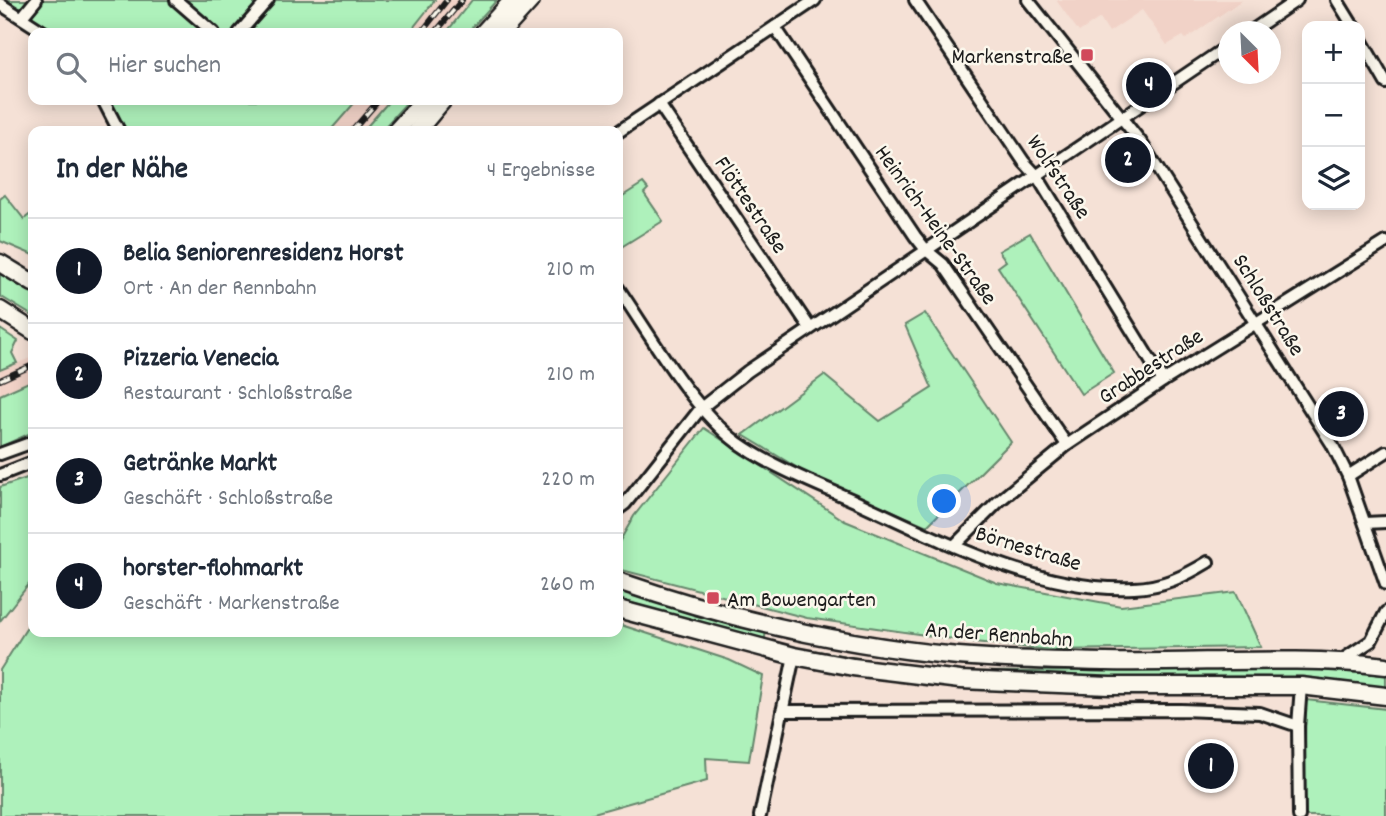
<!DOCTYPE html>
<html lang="de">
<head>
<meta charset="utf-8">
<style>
  body { margin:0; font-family:Dekko,sans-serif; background:#f6f6f7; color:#1f2937 }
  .controls { position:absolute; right:21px; top:21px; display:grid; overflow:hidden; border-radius:14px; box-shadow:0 4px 18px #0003 }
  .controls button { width:63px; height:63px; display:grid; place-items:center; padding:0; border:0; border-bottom:2px solid #e0e1e3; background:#fff; color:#1f2937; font:35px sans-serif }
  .compass { position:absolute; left:1218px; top:21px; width:63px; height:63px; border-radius:50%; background:#fff; box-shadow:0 4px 18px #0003; rotate:156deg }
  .you { position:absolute; left:945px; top:502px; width:24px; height:24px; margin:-18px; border:5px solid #fff; border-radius:50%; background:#1a73e8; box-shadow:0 0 0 10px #1a73e833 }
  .badge { display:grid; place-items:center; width:46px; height:46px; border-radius:50%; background:#111827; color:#fff; font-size:23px; font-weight:700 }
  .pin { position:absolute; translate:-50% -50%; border:4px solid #fff; box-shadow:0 2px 7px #0006 }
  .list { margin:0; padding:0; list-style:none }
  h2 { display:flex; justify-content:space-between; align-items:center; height:91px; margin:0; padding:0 28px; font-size:30px }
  h2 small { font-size:23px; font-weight:400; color:#747a83 }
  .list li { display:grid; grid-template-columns:46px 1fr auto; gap:21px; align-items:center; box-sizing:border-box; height:105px; padding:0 28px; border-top:2px solid #e0e1e3 }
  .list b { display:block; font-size:26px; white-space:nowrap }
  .list p { margin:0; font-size:23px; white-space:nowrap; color:#747a83 }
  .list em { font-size:23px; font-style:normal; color:#747a83 }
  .icon { flex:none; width:38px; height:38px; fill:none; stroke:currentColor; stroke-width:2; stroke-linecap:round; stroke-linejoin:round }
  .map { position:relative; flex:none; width:1386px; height:816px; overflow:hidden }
  .search { position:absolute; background:#fff; box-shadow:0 4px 18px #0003; left:28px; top:28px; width:595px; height:77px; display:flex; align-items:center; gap:18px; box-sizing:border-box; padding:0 24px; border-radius:14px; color:#747a83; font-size:26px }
  .panel { position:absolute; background:#fff; box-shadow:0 4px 18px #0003; left:28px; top:126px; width:595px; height:511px; border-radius:14px }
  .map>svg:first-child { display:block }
  .built { fill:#f1d2c7 }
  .green { fill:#aef1bb; stroke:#65866c; stroke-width:2 }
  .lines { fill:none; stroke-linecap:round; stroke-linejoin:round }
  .street-casing { stroke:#1c1c1c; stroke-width:16 }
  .secondary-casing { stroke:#1c1c1c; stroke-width:21 }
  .street { stroke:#fbf7ec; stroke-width:10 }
  .secondary { stroke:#fbf7ec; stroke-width:16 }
  .rail-casing { stroke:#1c1c1c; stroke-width:6 }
  .rail { stroke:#fbf7ec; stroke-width:3.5; stroke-dasharray:10; stroke-linecap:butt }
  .poi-dot { fill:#d1495b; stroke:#fbf7ec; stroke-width:2.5 }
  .labels { text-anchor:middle; stroke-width:5; stroke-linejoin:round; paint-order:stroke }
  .poi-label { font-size:23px; fill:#1c1c1c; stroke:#fbf7ec; text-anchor:end }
  .street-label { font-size:23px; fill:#1c1c1c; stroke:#fbf7ec }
</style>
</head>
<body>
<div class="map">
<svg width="1386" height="816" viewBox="0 0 1386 816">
  <rect width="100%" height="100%" fill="#f5e1d6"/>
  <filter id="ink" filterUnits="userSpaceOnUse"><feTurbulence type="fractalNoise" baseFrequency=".0143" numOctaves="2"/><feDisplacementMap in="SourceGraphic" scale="14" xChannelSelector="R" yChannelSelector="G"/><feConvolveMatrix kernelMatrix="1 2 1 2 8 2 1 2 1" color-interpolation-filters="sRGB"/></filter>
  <g filter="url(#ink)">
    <g class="built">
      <path d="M435,0H472L446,33H409Z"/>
      <path d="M1056,0H1242L1186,39L1183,36L1167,45L1142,10L1109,32L1100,18L1079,32Z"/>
      <path d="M357,100H390L363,131H330Z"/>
      <path d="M33,357V380L0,395V370Z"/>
    </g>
    <g class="green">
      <path d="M0,0H435L409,33H45Z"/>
      <path d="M472,0H497L467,33H446Z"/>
      <path d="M103,100H357L330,131H119Z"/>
      <path d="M390,100H409L381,131H363Z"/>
      <path d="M643,183L648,189L644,193L663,221L618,249V199Z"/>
      <path d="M5,195L24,219L33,212V255L0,241V199Z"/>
      <path d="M1030,233L1114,373L1081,394L998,267L1006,261L999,251Z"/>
      <path d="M0,272L33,292V316L0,296Z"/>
      <path d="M925,313L1011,442L927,526L806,473L743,435L824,375L880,421L932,388L905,325Z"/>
      <path d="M0,329L18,341L12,353L17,363L0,370Z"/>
      <path d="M33,380V432L0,447V395Z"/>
      <path d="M704,428L845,521L997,583L1121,606L1236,592L1261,647L1050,650L974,642L807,618L618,569V544L634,516Z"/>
      <path d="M33,476V579L0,621V487Z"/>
      <path d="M618,589L766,632L764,642L618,599Z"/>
      <path d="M33,618V632H618V624L729,660L763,676L749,761L706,758L707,781L583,816H0V670Z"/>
      <path d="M812,650L874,661L971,672L1309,669L1386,675V689C1289,669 1188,679 1090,679C996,678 902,669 810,652Z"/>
      <path d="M1306,700L1386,709V816H1303Z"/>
    </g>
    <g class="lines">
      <g class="street-casing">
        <g id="street">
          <path d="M176,0L214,33"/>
          <path d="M915,0L1024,162L1037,176L1163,381"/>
          <path d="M1028,0L1140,141L1332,444L1348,476L1386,584"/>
          <path d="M1337,0L1353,26"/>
          <path d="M0,4L45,33"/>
          <path d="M22,17L36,0"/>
          <path d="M775,27L915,236L926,250L943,264L1067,445"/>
          <path d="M1250,32L1297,0"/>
          <path d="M239,33L268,0"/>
          <path d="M1360,38L1386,83"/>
          <path d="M103,100L119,131"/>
          <path d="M659,104L810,328"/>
          <path d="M618,132L815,0"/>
          <path d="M618,288C651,336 692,409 738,443C772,467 819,485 857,502C940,540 1041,593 1134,588C1163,587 1185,576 1208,562"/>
          <path d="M0,454L33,442"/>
          <path d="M0,475L33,462"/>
          <path d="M1348,476L1386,452"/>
          <path d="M618,509L625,504L701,408L748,371L1228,46"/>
          <path d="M1365,523L1386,522"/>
          <path d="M954,546L999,501L1067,445L1163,381L1386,242"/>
          <path d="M1339,662L1371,641L1386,612"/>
          <path d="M782,711L1181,710L1260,713L1298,726"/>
          <path d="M760,816L794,656"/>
          <path d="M1299,816L1298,726L1301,686"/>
        </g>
      </g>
      <g class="secondary-casing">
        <g id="secondary">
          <path d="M483,33L513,0"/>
          <path d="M501,33L531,0"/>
          <path d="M396,131L424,100"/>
          <path d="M417,131L443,100"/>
          <path d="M0,263L33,283"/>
          <path d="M0,310L33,331"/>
          <path d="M618,581C728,619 841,645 958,656C1007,660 1057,661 1106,662C1199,664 1294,655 1386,666"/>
          <path d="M618,609L794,656L853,667L960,680L1110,686H1301L1386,696"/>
        </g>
      </g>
      <use href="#street" class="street"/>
      <use href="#secondary" class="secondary"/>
      <g class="rail-casing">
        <g id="rail">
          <path d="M421,33L447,0"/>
          <path d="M435,33L462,0"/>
          <path d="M352,131L379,100"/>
          <path d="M0,380L33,365"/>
        </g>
      </g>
      <use href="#rail" class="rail"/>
    </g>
  </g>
  <g class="poi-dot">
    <rect x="1080" y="48" width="14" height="14" rx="3.5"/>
    <rect x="706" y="591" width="14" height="14" rx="3.5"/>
  </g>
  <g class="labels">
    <g class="poi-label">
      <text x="1073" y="63">Markenstraße</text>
      <text x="727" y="606" text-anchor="start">Am Bowengarten</text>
    </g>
    <g class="street-label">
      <text transform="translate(1060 176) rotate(56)" y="8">Wolfstraße</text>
      <text transform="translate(752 204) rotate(56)" y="8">Flöttestraße</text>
      <text transform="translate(937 224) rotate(54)" y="8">Heinrich-Heine-Straße</text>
      <text transform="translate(1270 304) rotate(58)" y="8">Schloßstraße</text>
      <text transform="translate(1150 365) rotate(-33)" y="8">Grabbestraße</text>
      <text transform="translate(1029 547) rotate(17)" y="8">Börnestraße</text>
      <text transform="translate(999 633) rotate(4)" y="8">An der Rennbahn</text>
    </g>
  </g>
</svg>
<div class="controls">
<button>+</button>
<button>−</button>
<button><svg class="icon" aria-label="layers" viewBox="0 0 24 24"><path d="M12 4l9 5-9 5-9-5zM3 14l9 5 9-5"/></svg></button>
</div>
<svg class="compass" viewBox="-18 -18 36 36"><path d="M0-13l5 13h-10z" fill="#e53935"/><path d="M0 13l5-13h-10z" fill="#747a83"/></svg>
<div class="you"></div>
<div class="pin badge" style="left:1211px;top:766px">1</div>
<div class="pin badge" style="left:1128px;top:160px">2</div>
<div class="pin badge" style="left:1341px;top:414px">3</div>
<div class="pin badge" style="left:1149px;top:85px">4</div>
<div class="search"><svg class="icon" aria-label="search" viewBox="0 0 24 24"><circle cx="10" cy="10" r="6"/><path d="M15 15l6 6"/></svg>Hier suchen</div>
<section class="panel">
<h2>In der Nähe<small>4 Ergebnisse</small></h2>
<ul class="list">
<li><span class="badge">1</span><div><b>Belia Seniorenresidenz Horst</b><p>Ort · An der Rennbahn</p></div><em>210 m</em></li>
<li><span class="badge">2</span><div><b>Pizzeria Venecia</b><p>Restaurant · Schloßstraße</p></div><em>210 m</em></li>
<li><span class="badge">3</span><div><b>Getränke Markt</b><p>Geschäft · Schloßstraße</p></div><em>220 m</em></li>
<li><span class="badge">4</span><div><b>horster-flohmarkt</b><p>Geschäft · Markenstraße</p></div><em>260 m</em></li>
</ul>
</section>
</div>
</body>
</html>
